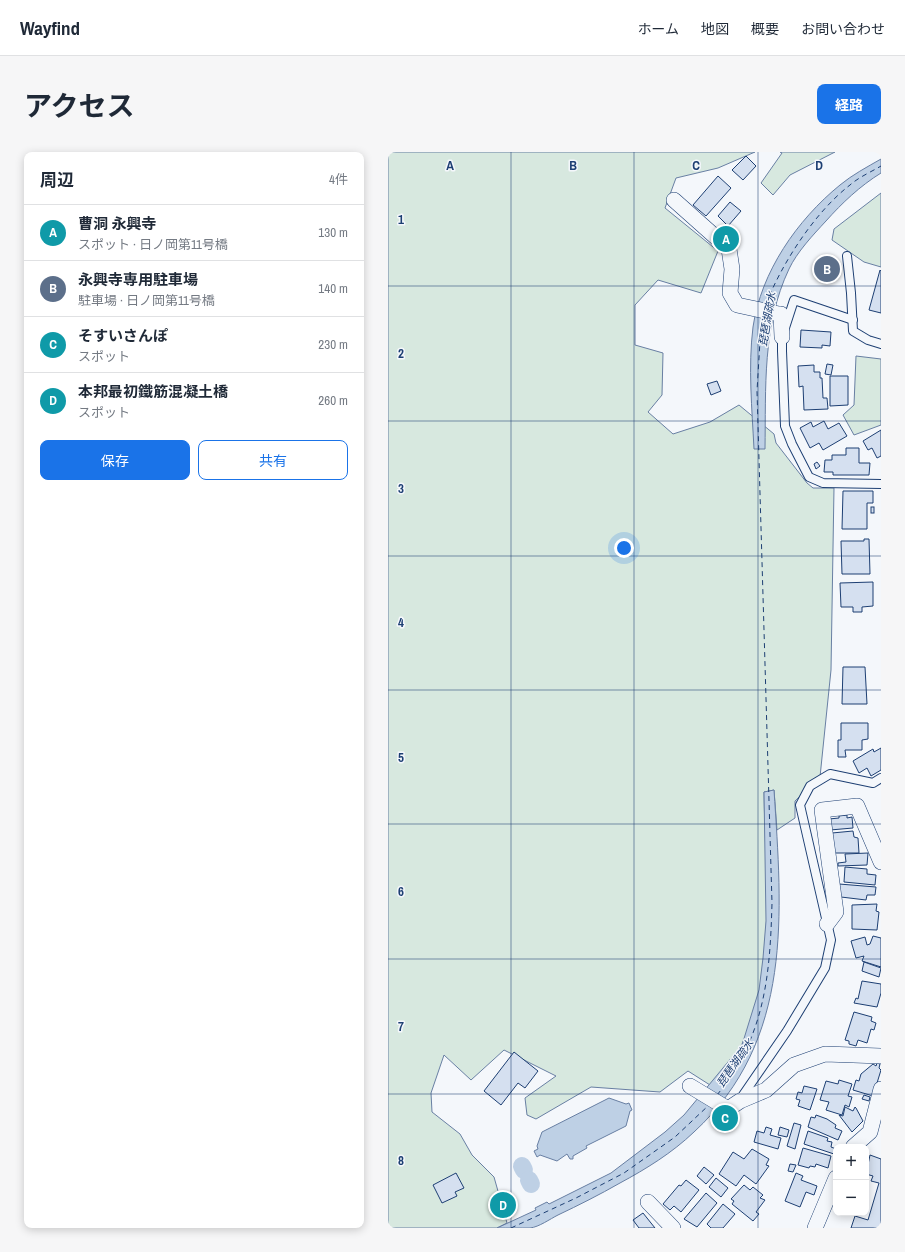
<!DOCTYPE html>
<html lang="ja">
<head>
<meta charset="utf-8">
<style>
  body { margin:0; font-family:"Archivo Narrow","Noto Sans JP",sans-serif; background:#f6f6f7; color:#1f2937 }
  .controls { position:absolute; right:12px; bottom:12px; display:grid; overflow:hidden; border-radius:8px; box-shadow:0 2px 10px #0003 }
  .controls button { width:36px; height:36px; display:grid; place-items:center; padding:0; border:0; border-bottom:1px solid #e0e1e3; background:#fff; color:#1f2937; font:20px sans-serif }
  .you { position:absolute; left:236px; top:396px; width:14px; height:14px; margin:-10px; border:3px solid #fff; border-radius:50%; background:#1a73e8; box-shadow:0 0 0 6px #1a73e833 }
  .badge { display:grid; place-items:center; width:26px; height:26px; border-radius:50%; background:#1a73e8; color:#fff; font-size:13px; font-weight:700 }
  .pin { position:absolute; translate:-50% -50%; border:2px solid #fff; box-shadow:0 1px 4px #0006 }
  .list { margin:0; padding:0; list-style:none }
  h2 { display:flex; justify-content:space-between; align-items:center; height:52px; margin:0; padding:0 16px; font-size:17px }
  h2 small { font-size:13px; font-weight:400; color:#747a83 }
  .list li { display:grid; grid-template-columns:26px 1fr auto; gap:12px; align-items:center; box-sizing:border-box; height:56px; padding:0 16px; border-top:1px solid #e0e1e3 }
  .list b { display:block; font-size:15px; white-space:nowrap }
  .list p { margin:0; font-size:13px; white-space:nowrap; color:#747a83 }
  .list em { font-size:13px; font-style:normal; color:#747a83 }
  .actions { display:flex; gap:8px; padding:12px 16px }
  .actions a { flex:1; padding:9px 0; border:1px solid #1a73e8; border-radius:8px; text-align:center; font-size:14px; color:#1a73e8 }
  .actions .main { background:#1a73e8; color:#fff }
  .map { position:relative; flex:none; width:493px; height:1076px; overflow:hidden; border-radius:8px }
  header { display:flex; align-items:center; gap:24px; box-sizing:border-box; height:56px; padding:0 20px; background:#fff; border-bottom:1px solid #e0e1e3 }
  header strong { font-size:19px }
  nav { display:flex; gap:22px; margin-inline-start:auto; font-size:14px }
  .intro { display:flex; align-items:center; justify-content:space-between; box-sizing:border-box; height:96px; padding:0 24px }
  h1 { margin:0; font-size:28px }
  .button { padding:10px 18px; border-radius:8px; background:#1a73e8; color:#fff; font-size:14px; font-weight:700 }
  main { display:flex; gap:24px; padding:0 24px }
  aside { flex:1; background:#fff; border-radius:8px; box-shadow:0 2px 10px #0003 }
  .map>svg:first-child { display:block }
  .green { fill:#d7e8df; stroke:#687fa3 }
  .water { fill:#bed0e5; stroke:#687fa3 }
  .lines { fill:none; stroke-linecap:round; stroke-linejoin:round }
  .canal { stroke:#bed0e5; stroke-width:18 }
  .ferry { stroke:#1d3f73; stroke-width:1; stroke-dasharray:5 4; stroke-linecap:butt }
  .building { fill:#d5e0f0; stroke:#1d3f73 }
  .lane-casing { stroke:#1d3f73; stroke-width:10 }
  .street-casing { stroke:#1d3f73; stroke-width:16 }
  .lane { stroke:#f4f7fb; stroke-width:8 }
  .street { stroke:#f4f7fb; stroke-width:15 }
  .wall { stroke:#1d3f73; stroke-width:2 }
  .grid { fill:none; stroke:#1d3f73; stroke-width:1; stroke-opacity:0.55 }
  .labels { text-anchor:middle; stroke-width:3; stroke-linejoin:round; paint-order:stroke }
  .water-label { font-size:11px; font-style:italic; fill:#1d3f73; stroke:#f4f7fb }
  .grid-label { font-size:13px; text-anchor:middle; font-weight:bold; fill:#1d3f73; stroke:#f4f7fb; stroke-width:3; stroke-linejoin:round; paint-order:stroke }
</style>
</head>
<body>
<header>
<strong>Wayfind</strong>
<nav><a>ホーム</a><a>地図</a><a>概要</a><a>お問い合わせ</a></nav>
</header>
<div class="intro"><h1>アクセス</h1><a class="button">経路</a></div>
<main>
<aside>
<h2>周辺<small>4件</small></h2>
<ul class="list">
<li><span class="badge" style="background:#0f9aa8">A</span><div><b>曹洞 永興寺</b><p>スポット · 日ノ岡第11号橋</p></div><em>130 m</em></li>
<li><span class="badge" style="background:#5c6f8a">B</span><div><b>永興寺専用駐車場</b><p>駐車場 · 日ノ岡第11号橋</p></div><em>140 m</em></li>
<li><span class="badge" style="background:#0f9aa8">C</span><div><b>そすいさんぽ</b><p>スポット</p></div><em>230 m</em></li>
<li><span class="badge" style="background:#0f9aa8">D</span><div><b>本邦最初鐵筋混凝土橋</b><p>スポット</p></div><em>260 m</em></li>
</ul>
<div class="actions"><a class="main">保存</a><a>共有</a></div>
</aside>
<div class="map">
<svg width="493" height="1076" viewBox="0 0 493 1076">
  <rect width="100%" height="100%" fill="#f4f7fb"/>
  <g class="green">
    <path d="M0,0H367L330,16L288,26L277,56L330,99L313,141L270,128L247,153V193L275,201L274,243L260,260L285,282L322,270L351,253L386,282L388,291L419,331L425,336H446L443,518L432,625L407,649V666L389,678L386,638L376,640C377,716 389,823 354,892C347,907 332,920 322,933L300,919L272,940L203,935L148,967L139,963L137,946L168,924L116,898L83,928L56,903L43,941L44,960L72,982L84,1003L106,1025L119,1071L109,1076H0Z"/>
    <path d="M392,0H447L402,23L385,43L373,31L394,1Z"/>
    <path d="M493,41V115L476,110L444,88L446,77Z"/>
    <path d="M468,204L493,207V273L466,283L455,263L466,253Z"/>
  </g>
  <g class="water">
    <path d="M493,7V21C472,34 454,51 438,69C425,83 409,100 401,117C374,174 378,236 377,297H366C364,257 360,215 365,175C373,120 409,68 452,33C464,23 479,15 493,7Z"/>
    <path d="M386,638C394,761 406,888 306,980C284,1001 258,1017 232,1031C211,1043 191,1053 170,1063C162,1067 151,1075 142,1076C132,1076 120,1076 109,1076L148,1058L147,1056L159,1050L161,1052L223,1021L277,980L296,963L354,893L371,838L375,806L378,769L376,640Z"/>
    <path d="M221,946L238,952L241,951L244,958L242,959L238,974L198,994L199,996L185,1004V1007H182L179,1002L169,1009L152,1003L149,1005L146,999L150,997L149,994L154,980Z"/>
  </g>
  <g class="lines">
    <g class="canal">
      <path d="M134,1014L136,1018"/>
      <path d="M141,1028L143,1032"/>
    </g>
    <g class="ferry">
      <path d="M378,152C394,111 427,60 462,33C471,25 483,20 493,14"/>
      <path d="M329,943C377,884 382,824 384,751L369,239L372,189L376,167"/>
      <path d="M123,1076L188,1046L236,1021L287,985L321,953"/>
    </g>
  </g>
  <g class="building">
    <path d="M358,4L368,14L355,28L344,18Z"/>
    <path d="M330,24L343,36L318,64L305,53Z"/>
    <path d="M342,50L353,59L340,74L330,64Z"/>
    <path d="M492,118L493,119V161L481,158Z"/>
    <path d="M413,178L443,180L442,194L434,193V196L412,195Z"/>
    <path d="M439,212L445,213L443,223L437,222Z"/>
    <path d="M426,213V220H432V226H434L435,246H439L440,257L416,258L415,234L411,235L410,214Z"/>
    <path d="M442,224H460V253L442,254Z"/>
    <path d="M329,229L333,239L323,243L319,232Z"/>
    <path d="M436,269L440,277L451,271L459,284L435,298L431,291L422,296L412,276L423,270L425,275Z"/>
    <path d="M493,278V304L489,306L484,296L480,298L475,289Z"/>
    <path d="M458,296H471V311H482L481,323H445V320H436L437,308H444V303H458Z"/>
    <path d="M429,310L432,314L428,317L426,312Z"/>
    <path d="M455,339H485V351H479V377H454Z"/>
    <rect x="483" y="355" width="3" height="6"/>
    <path d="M476,387H481L482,422H454L453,389H476Z"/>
    <path d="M485,430V454L474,455V460H465V455H453L452,431Z"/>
    <path d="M455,515H477L479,552H454Z"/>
    <path d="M453,571H480V587L474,588V598H457L458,605H450V588H453Z"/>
    <path d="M493,596V618L483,624L479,616L471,621L465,609L485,597L486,600Z"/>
    <path d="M459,663V666L464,665L465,676L442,678L441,667L451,666V664Z"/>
    <path d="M465,679L466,685L470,686L471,701H445L444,681Z"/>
    <path d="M480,701L479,713L450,714V711L458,710L457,702Z"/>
    <path d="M457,715L479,717V722L488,723L487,733L456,730Z"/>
    <path d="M451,732L488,735L487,743H479L478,748L453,745Z"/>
    <path d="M489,752L488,759L491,760L489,778L464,777V753Z"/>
    <path d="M485,784L493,786V815L474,809L476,804L468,806L463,789L477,785L479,793L482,792Z"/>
    <path d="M476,810L493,816L491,825L474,819Z"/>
    <path d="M474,829L493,832V841L489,855L466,851L468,846L470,847Z"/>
    <path d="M466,860L484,865L483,869L488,871L486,878L483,877L479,891L470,888L468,894L461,892V889L457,888Z"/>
    <path d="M126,900L150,919L137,936L130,931L113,953L96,939Z"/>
    <path d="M489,911L492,912L491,916L493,918L485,944L465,938L468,928L471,929L473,922L485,912L488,914Z"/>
    <path d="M451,928L464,932L460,944L464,945L461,955L457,953L454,963L438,958L441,950L432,948L438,929L450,932Z"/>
    <path d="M416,934L429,937L422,958L410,954L412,948L408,947L410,940L414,941Z"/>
    <path d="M476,943L482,945L481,949L474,947Z"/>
    <path d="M457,955L465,959L467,955L468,956L475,969L464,980L451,963L455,964Z"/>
    <path d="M428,963L439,967L448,973L447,976L454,979L450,988L420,975L423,965L427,966Z"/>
    <path d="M406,971L413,973L407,997L399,994Z"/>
    <path d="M378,975L384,977L382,983L393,986L390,997L366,990L369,979L376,981Z"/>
    <path d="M392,975L401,978L399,985L390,983Z"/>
    <path d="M420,979L440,986L439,989L444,990L443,995L448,997L446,1002L416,992Z"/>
    <path d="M415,996L443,1004L440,1016L428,1012L427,1015L422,1014L421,1016L410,1013Z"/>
    <path d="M364,997L381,1007L378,1013L381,1014L368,1032L356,1023L348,1034L331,1022L345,1000L356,1007Z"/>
    <path d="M482,1003L493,1007V1073L492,1076H463L467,1064L480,1068L491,1031L483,1029L485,1024L478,1022Z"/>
    <path d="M402,1012L408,1013L405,1020L400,1019Z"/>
    <path d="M316,1015L326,1023L318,1032L309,1024Z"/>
    <path d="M68,1021L76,1036L67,1040L69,1044L54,1051L45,1033Z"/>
    <path d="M408,1021L415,1024L413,1028L429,1034L426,1043L418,1040L412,1055L397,1049Z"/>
    <path d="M328,1026L340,1036L333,1045L321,1035Z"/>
    <path d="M298,1028L311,1038L293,1060L286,1054L282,1058L275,1052L291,1033L293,1034Z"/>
    <path d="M356,1033L362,1038L365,1035L375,1043L372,1046L377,1048L368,1060L371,1062L365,1069L344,1052L346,1049L343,1047Z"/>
    <path d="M318,1041L329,1051L309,1075L296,1067Z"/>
    <path d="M335,1052L347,1062L335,1076H323L319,1072Z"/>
    <path d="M255,1061L267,1076H251L245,1068Z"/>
  </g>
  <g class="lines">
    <g class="lane-casing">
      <g id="lane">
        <path d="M459,104L463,141L465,179L480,188L493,192"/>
        <path d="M465,168L406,148L394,185V199L397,274L404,292L421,325L435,331L493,332"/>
        <path d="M353,946L399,879L437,816L443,788L412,653L422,634L442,622L485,631L493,626"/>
      </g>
    </g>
    <g class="street-casing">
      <g id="street">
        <path d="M286,48L341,97L344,117L342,141L349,153L391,162"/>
        <path d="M393,162L394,185"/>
        <path d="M439,772L448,760L434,658L469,654L493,710"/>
        <path d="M302,934L340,957L352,949L378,938L406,913L437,902L493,904"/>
        <path d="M465,995L482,980L493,937"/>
        <path d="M260,1050L285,1076"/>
        <path d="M427,1076L448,1026"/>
      </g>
    </g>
    <use href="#lane" class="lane"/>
    <use href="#street" class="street"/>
    <path class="wall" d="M117,1050L119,1054L114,1057L112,1052Z"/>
  </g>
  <path class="grid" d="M123,0V1076M246,0V1076M370,0V1076M0,134H493M0,269H493M0,404H493M0,538H493M0,672H493M0,807H493M0,942H493"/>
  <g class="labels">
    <g class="water-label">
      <text transform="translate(379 167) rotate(-80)" y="4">琵琶湖疏水</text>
      <text transform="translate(347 911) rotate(-55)" y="4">琵琶湖疏水</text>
    </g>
  </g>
  <g class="grid-label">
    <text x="62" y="18">A</text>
    <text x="185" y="18">B</text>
    <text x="308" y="18">C</text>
    <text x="431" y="18">D</text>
    <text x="13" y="72">1</text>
    <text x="13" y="206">2</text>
    <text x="13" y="341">3</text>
    <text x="13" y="475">4</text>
    <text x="13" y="610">5</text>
    <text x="13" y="744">6</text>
    <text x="13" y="879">7</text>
    <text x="13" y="1013">8</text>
  </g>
</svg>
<div class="controls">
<button>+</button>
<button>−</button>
</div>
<div class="you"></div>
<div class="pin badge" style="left:338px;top:87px;background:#0f9aa8">A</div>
<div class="pin badge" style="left:439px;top:117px;background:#5c6f8a">B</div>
<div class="pin badge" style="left:337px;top:966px;background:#0f9aa8">C</div>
<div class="pin badge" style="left:115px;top:1053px;background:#0f9aa8">D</div>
</div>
</main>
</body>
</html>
